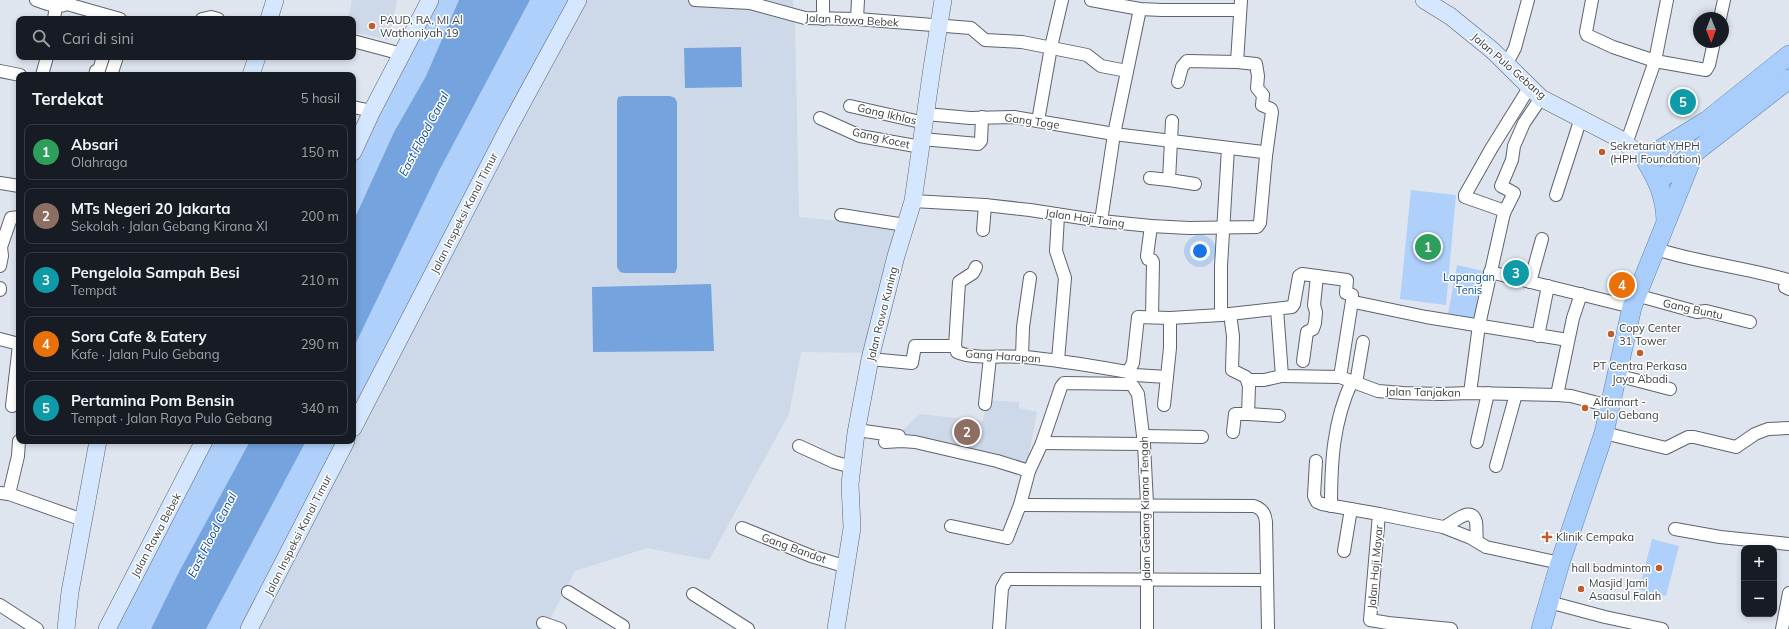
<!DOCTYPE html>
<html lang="id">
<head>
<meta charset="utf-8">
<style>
  body { margin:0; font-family:Mulish,sans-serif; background:#242831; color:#f1f3f6 }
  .controls { position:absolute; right:12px; bottom:12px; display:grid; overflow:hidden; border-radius:8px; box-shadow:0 2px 6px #0003 }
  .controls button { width:36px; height:36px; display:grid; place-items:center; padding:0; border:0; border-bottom:1px solid #363941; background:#171b24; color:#f1f3f6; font:20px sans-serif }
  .compass { position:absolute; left:1693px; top:12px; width:36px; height:36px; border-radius:50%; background:#171b24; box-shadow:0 2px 6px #0003; rotate:179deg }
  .you { position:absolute; left:1200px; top:251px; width:14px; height:14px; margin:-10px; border:3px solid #fff; border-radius:50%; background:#1a73e8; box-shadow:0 0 0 6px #1a73e833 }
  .badge { display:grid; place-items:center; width:26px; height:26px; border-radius:50%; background:#c25d2a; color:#fff; font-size:13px; font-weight:700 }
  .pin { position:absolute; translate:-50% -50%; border:2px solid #fff; box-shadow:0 1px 4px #0006 }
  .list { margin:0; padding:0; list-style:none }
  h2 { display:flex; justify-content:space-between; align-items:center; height:52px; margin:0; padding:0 16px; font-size:17px }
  h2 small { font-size:13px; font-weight:400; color:#9ea1a6 }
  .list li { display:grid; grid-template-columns:26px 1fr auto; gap:12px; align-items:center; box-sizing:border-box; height:56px; margin:0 8px 8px; padding:0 8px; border:1px solid #363941; border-radius:8px }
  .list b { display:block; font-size:15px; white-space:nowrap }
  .list p { margin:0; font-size:13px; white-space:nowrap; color:#9ea1a6 }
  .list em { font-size:13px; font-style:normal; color:#9ea1a6 }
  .icon { flex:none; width:22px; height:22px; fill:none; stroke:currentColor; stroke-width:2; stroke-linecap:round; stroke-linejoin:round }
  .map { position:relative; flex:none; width:1789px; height:629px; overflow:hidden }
  .search { position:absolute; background:#171b24; box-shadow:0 2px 6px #0003; left:16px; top:16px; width:340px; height:44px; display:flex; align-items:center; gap:10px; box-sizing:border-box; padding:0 14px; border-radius:8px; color:#9ea1a6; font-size:15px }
  .panel { position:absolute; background:#171b24; box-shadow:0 2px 6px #0003; left:16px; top:72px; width:340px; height:372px; border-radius:8px }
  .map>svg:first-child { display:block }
  .built { fill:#cdd9e8 }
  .green { fill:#afd0fb }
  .water { fill:#74a3de }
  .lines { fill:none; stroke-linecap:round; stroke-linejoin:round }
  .street-casing { stroke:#5e646d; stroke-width:14 }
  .secondary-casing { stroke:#5e646d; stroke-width:18 }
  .primary-casing { stroke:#5e86b9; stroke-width:20 }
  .street { stroke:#fff; stroke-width:12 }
  .secondary { stroke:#d4e7fe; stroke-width:17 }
  .primary { stroke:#aacefc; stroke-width:19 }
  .poi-dot { fill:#c25d2a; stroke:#fff; stroke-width:1.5 }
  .labels { text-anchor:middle; stroke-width:3; stroke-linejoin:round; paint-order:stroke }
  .poi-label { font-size:11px; fill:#3a3d41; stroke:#fff; text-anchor:start }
  .street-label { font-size:11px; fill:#3a3d41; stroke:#fff }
  .park-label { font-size:11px; fill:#02488e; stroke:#fff }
  .water-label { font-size:12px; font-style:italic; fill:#054a90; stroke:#fff }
</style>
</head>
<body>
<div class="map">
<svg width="1789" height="629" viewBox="0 0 1789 629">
  <rect width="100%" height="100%" fill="#dee5ef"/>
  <g class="built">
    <path d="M352,0H397L389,40L353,32V19H348Z"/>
    <path d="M579,0H793L795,21L799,217L905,227L869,353L801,352L789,414L709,560L647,548L575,571L545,629H251Z"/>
    <path d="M987,400L1019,402V408L1037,412L1027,465L899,434L919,414L983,421Z"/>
  </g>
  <g class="green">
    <path d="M430,0H460L426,76L394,132L353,222V152Z"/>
    <path d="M530,0H579L353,428V348L438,173Z"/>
    <path d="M1411,190L1456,195L1446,305L1400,299Z"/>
    <path d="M1457,265L1487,272L1477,318L1448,314Z"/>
    <path d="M204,441H250L183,566L151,629H107Z"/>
    <path d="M305,441H346L248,629H206Z"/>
    <path d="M1652,539L1679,546L1666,596L1639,590Z"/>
  </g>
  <g class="water">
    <path d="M459,0H530L439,171L353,349V222L394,132L426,76Z"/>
    <path d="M741,47L742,87L685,88L684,48Z"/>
    <path d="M623,96H670L675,98L677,102V268L675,273H624L620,272L617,267V102L618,97Z"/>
    <path d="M711,284L714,351L593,352L592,287Z"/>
    <path d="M250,441H306L206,629H151L178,574Z"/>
  </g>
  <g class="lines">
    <g class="street-casing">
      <g id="street">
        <path d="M36,0C46,3 57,9 67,4L120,19"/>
        <path d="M695,0L750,3L805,18L857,19L971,28L985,40L1022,42L1087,55L1101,66L1127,71"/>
        <path d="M1091,0L1140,9L1162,10H1240"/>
        <path d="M1592,0L1586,32L1587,35L1613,47L1655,61L1667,0"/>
        <path d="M1720,18L1724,0"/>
        <path d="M54,19L56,6"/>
        <path d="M202,19L211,17L218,19"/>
        <path d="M823,19V0"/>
        <path d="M857,19L858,0"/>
        <path d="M353,41L402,54"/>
        <path d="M1237,62L1241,0"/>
        <path d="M1507,63L1515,48L1528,0"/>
        <path d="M0,71L20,75"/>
        <path d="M42,75L47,57"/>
        <path d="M95,75L96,71L99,70L103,57"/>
        <path d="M111,75L117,57"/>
        <path d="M1178,82L1182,67L1187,61L1237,62L1256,64L1258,76L1257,88L1263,95L1262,105L1271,109L1272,112L1266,156"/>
        <path d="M850,106L925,123"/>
        <path d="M353,107L372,111"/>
        <path d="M820,118L860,136L921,147"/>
        <path d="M1038,121L1051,47L1062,0"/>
        <path d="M1172,121L1169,180L1195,184"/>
        <path d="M922,139L978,144L981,141L982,117"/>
        <path d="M1626,144L1655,61L1706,70L1709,65L1714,42"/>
        <path d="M1150,178L1169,180"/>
        <path d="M0,183L19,186"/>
        <path d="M1556,195L1581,118"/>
        <path d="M913,201L985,205L1030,210L1101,221L1151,226L1189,228L1257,227L1260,223L1266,156L1263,152L1114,134L1014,117L970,118L926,114"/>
        <path d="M1504,213L1514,193L1501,186L1512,160L1514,146L1524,123L1541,98"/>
        <path d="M841,215L905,225"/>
        <path d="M1101,221L1114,134L1140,9"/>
        <path d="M1151,226L1147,256L1148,259L1152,260L1153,262L1152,317"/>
        <path d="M983,230L985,205"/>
        <path d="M1656,249C1699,263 1745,267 1788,280L1785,287L1789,289"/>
        <path d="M0,266L2,256L1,247L11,218L19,217"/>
        <path d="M1490,272L1632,307"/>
        <path d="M1530,282L1542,239"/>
        <path d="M0,288V290"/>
        <path d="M1636,295L1697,312L1706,311L1750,322"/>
        <path d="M1277,309L1282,376L1340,377L1378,391L1403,393L1441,394L1470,393L1557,395L1571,396L1609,406"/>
        <path d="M1230,314L1233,336L1232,370L1246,377L1249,386L1248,414H1235L1233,432"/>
        <path d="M1221,315V266L1228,148"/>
        <path d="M1538,336L1548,286"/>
        <path d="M0,339L19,344"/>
        <path d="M955,346L959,282L973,273L976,267"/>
        <path d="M1022,357L1023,327L1030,278"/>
        <path d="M870,359L912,363L915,346H955L957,352C975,360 1005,355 1024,357C1059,360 1093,366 1128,372L1133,363L1138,317L1170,318L1221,315L1292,307L1294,304L1299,276L1302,274L1347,280L1346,293L1352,295V301L1354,302L1426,317L1568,340"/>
        <path d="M1058,360L1065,278L1056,251L1058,216"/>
        <path d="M1303,361L1307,332L1313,329L1315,323L1316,312L1314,305L1317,276"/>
        <path d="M1128,372L1135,375L1167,377"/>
        <path d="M1616,375L1670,389"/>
        <path d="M1340,377L1352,301"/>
        <path d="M1248,380H1264L1282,376"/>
        <path d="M1356,383L1363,342"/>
        <path d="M1470,393L1479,325L1504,213L1502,210L1465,197V195L1491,149L1529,88"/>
        <path d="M1557,395L1573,318L1581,294"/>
        <path d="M985,404L990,357"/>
        <path d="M1164,405L1170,348V318"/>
        <path d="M12,406L19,345"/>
        <path d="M1248,414L1279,416"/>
        <path d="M857,430L899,436"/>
        <path d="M1604,433L1666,448L1688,437H1694L1736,447L1755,434L1768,429L1789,428"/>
        <path d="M1143,436L1202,437"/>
        <path d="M885,442L902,441L915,442L997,461L1029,471"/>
        <path d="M1477,442L1488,393"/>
        <path d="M1042,443L1144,444"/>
        <path d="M799,446L834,462L852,467"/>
        <path d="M1316,461L1314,496L1317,502L1322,504L1379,514L1370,620L1388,623L1451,629"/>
        <path d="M1496,466L1516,394"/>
        <path d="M0,493L9,494L83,520"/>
        <path d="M9,494L18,456L19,441"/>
        <path d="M1020,505L1254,506C1262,509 1265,513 1266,522L1268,629"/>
        <path d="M1331,506C1331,462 1333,422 1352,381"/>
        <path d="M1379,514L1443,527L1471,538L1486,547L1560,563"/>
        <path d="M951,526L1007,538L1020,505L1029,471L1042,443L1061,387L1064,383L1129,384L1133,386L1138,394L1144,444L1147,504V629"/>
        <path d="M1443,527C1451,526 1471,503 1476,522C1477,529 1476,535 1477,541"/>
        <path d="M742,528L811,556L847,567"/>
        <path d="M1675,529L1720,537L1789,544"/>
        <path d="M1344,551L1351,509"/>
        <path d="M568,592L623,626"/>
        <path d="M693,594L748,629"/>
        <path d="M1549,602L1605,617L1662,629"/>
        <path d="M0,605L37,629"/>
        <path d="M543,623L560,629"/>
        <path d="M999,629L1002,588L1007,579L1267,580"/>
        <path d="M1782,629L1789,593"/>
      </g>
    </g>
    <g class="secondary-casing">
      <g id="secondary">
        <path d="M1424,0L1450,16L1492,50L1541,98L1620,139L1645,159"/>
        <path d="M269,19L275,0"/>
        <path d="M251,75L257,57"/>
        <path d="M353,152L372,111L430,0"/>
        <path d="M353,428L510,125L578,0"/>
        <path d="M66,629L70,592L98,441"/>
        <path d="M107,629L204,441"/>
        <path d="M249,629L346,441"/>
        <path d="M836,629L852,528L850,484L856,433L870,359L896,256L913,201L932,68L943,0"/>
      </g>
    </g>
    <g class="primary-casing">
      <g id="primary">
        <path d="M1658,181L1789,79"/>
        <path d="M1666,221C1665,195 1658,181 1645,159L1708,120L1789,55"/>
        <path d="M1541,629L1560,563L1604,433L1632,307L1694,153"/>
      </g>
    </g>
    <use href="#street" class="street"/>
    <use href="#secondary" class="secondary"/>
    <use href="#primary" class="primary"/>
  </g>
  <g class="poi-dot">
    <circle cx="372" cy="26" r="4"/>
    <circle cx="1602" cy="152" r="4"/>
    <circle cx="1611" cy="334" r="4"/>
    <circle cx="1640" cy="353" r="4"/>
    <circle cx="1585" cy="408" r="4"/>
    <path d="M1545 531h4v4h4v4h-4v4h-4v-4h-4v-4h4z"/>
    <circle cx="1659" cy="568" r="4"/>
    <circle cx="1581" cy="589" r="4"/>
  </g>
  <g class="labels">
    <g class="poi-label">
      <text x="380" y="24">PAUD, RA, MI Al<tspan x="380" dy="13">Wathoniyah 19</tspan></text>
      <text x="1610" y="150">Sekretariat YHPH<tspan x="1610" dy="13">(HPH Foundation)</tspan></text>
      <text x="1619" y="332">Copy Center<tspan x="1619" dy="13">31 Tower</tspan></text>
      <text x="1640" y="370" text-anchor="middle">PT Centra Perkasa<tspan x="1640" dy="13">Jaya Abadi</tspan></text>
      <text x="1593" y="406">Alfamart -<tspan x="1593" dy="13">Pulo Gebang</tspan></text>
      <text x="1556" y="541">Klinik Cempaka</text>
      <text x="1651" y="572" text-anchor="end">hall badmintom</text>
      <text x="1589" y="587">Masjid Jami<tspan x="1589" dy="13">Asaasul Falah</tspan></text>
    </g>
    <g class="street-label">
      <text transform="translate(852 20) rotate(3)" y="4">Jalan Rawa Bebek</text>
      <text transform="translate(1509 66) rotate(41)" y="4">Jalan Pulo Gebang</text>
      <text transform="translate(887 114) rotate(13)" y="4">Gang Ikhlas</text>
      <text transform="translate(1032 121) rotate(8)" y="4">Gang Toge</text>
      <text transform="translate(881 138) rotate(13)" y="4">Gang Kocet</text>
      <text transform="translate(464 213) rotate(-63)" y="4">Jalan Inspeksi Kanal Timur</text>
      <text transform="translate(1085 218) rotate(8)" y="4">Jalan Haji Taing</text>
      <text transform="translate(1693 309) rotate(12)" y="4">Gang Buntu</text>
      <text transform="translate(882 314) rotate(-76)" y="4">Jalan Rawa Kuning</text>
      <text transform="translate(1003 356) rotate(4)" y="4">Gang Harapan</text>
      <text transform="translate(1423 392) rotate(1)" y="4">Jalan Tanjakan</text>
      <text transform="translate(1145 509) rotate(-91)" y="4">Jalan Gebang Kirana Tengah</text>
      <text transform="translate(156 535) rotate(-62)" y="4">Jalan Rawa Bebek</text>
      <text transform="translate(298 535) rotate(-63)" y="4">Jalan Inspeksi Kanal Timur</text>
      <text transform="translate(794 548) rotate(20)" y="4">Gang Bandot</text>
      <text transform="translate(1375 567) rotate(-85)" y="4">Jalan Haji Mayar</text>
    </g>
    <g class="park-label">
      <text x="1469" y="281">Lapangan<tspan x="1469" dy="13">Tenis</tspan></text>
    </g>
    <g class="water-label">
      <text transform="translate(424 134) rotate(-62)" y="4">East Flood Canal</text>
      <text transform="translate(212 535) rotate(-63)" y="4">East Flood Canal</text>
    </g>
  </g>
</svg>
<div class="controls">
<button>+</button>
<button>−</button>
</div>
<svg class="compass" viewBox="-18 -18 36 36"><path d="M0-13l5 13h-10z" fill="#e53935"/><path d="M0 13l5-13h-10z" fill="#9ea1a6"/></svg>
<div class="you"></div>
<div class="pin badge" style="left:1428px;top:247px;background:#2e9e5b">1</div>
<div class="pin badge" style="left:967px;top:432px;background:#8d6e63">2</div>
<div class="pin badge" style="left:1516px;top:273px;background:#0f9aa8">3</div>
<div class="pin badge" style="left:1622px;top:285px;background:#e8710a">4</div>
<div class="pin badge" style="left:1683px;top:102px;background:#0f9aa8">5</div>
<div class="search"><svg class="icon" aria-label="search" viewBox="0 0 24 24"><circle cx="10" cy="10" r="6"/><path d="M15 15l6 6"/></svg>Cari di sini</div>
<section class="panel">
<h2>Terdekat<small>5 hasil</small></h2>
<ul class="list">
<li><span class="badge" style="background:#2e9e5b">1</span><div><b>Absari</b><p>Olahraga</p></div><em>150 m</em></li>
<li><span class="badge" style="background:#8d6e63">2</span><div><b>MTs Negeri 20 Jakarta</b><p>Sekolah · Jalan Gebang Kirana XI</p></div><em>200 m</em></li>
<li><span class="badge" style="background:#0f9aa8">3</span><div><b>Pengelola Sampah Besi</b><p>Tempat</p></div><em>210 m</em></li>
<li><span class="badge" style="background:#e8710a">4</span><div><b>Sora Cafe &amp; Eatery</b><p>Kafe · Jalan Pulo Gebang</p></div><em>290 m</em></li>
<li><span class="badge" style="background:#0f9aa8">5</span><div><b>Pertamina Pom Bensin</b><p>Tempat · Jalan Raya Pulo Gebang</p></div><em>340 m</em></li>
</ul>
</section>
</div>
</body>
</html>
